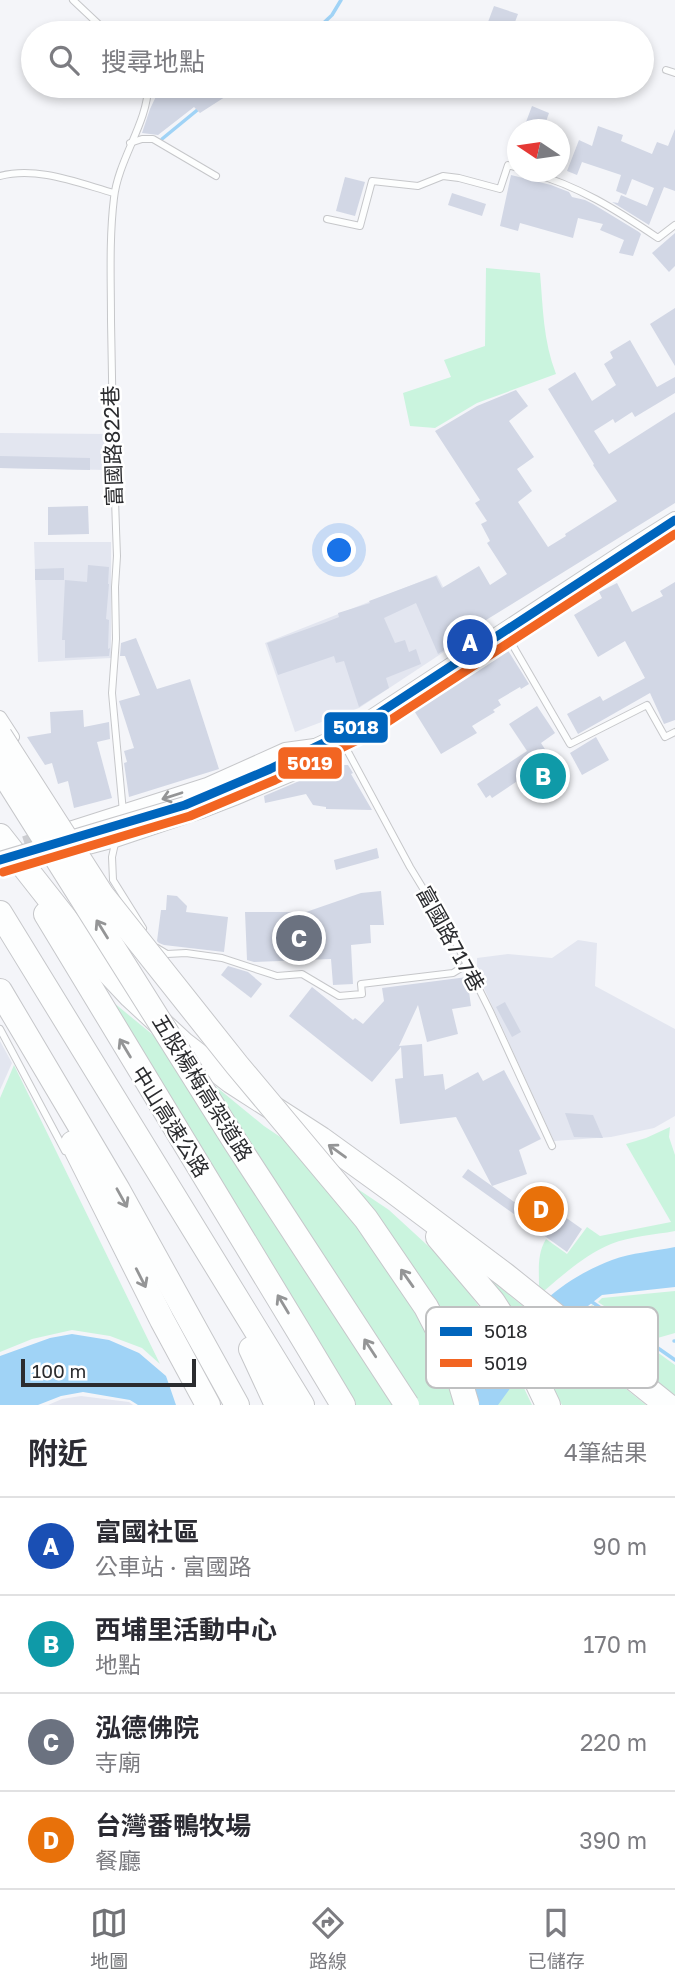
<!DOCTYPE html>
<html lang="zh-TW">
<head>
<meta charset="utf-8">
<style>
  body { margin:0; font-family:"Golos Text","Noto Sans TC",sans-serif; background:#f7f7f7; color:#2b2b33 }
  .compass { position:absolute; left:507px; top:119px; width:63px; height:63px; border-radius:50%; background:#fff; box-shadow:0 4px 10px #0003; rotate:283deg }
  .scale { position:absolute; left:21px; bottom:18px; width:175px; box-sizing:border-box; padding-left:7px; border:4px solid #2b2c2f; border-top:0; font-size:19px; line-height:24px; white-space:nowrap; color:#2b2c2f; -webkit-text-stroke:5px #fff; paint-order:stroke }
  .you { position:absolute; left:340px; top:551px; width:24px; height:24px; margin:-18px; border:5px solid #fff; border-radius:50%; background:#1a73e8; box-shadow:0 0 0 10px #1a73e833 }
  .badge { display:grid; place-items:center; width:46px; height:46px; border-radius:50%; background:#717276; color:#fff; font-size:23px; font-weight:700 }
  .pin { position:absolute; translate:-50% -50%; border:4px solid #fff; box-shadow:0 2px 7px #0006 }
  .list { margin:0; padding:0; list-style:none }
  h2 { display:flex; justify-content:space-between; align-items:center; height:91px; margin:0; padding:0 28px; font-size:30px }
  h2 small { font-size:23px; font-weight:400; color:#7c7c81 }
  .list li { display:grid; grid-template-columns:46px 1fr auto; gap:21px; align-items:center; box-sizing:border-box; height:98px; padding:0 28px; border-top:2px solid #e1e1e2 }
  .list b { display:block; font-size:26px; white-space:nowrap }
  .list p { margin:0; font-size:23px; white-space:nowrap; color:#7c7c81 }
  .list em { font-size:23px; font-style:normal; color:#7c7c81 }
  .icon { flex:none; width:38px; height:38px; fill:none; stroke:currentColor; stroke-width:2; stroke-linecap:round; stroke-linejoin:round }
  .map { position:relative; flex:none; width:675px; height:1405px; overflow:hidden }
  .search { position:absolute; background:#fff; box-shadow:0 4px 10px #0003; left:21px; right:21px; top:21px; height:77px; display:flex; align-items:center; gap:18px; box-sizing:border-box; padding:0 24px; border-radius:38px; color:#7c7c81; font-size:26px }
  .sheet { height:483px; background:#fff }
  nav { display:flex; justify-content:space-around; align-items:center; box-sizing:border-box; height:98px; border-top:2px solid #e1e1e2; background:#fff; font-size:19px; color:#7c7c81 }
  nav a { display:grid; justify-items:center; gap:4px }
  nav .on { color:#717276 }
  .map>svg:first-child { display:block }
  .built { fill:#e3e6f0 }
  .green { fill:#caf4de }
  .water { fill:#a0d3f6 }
  .lines { fill:none; stroke-linecap:round; stroke-linejoin:round }
  .stream { stroke:#a0d3f6; stroke-width:3.5 }
  .building { fill:#d2d7e5 }
  .minor-tunnel { stroke:#cccdd1; stroke-width:12; stroke-dasharray:12 6; stroke-linecap:butt }
  .service-casing { stroke:#c6c7ca; stroke-width:8 }
  .minor-casing { stroke:#c6c7ca; stroke-width:14 }
  .tertiary-casing { stroke:#c6c7ca; stroke-width:18 }
  .motorway-casing { stroke:#c6c7ca; stroke-width:26 }
  .service { stroke:#fdfefe; stroke-width:6 }
  .minor { stroke:#fdfefe; stroke-width:12 }
  .tertiary { stroke:#fdfefe; stroke-width:16 }
  .motorway { stroke:#fdfefe; stroke-width:24 }
  .tertiary-bridge-casing { stroke:#c6c7ca; stroke-width:18; stroke-linecap:butt }
  .motorway-bridge-casing { stroke:#c6c7ca; stroke-width:26; stroke-linecap:butt }
  .tertiary-bridge { stroke:#fdfefe; stroke-width:16 }
  .motorway-bridge { stroke:#fdfefe; stroke-width:24 }
  .bus-1-casing { stroke:#fff; stroke-width:14 }
  .bus-2-casing { stroke:#fff; stroke-width:14 }
  .bus-1 { stroke:#0065bd; stroke-width:9 }
  .bus-2 { stroke:#f26522; stroke-width:9 }
  .oneway { stroke:#949596 }
  .labels { text-anchor:middle; stroke-width:5; stroke-linejoin:round; paint-order:stroke }
  .street-label { font-size:21px; fill:#2b2c2f; stroke:#fff }
  .key { fill:#fff; stroke:#bfc0c1; stroke-width:2 }
  .key-label { font-size:19px; fill:#2b2c2f }
  .line-badge { stroke:#fff; stroke-width:2.5 }
  .badge-label { font-size:19px; text-anchor:middle; font-weight:bold; fill:#fff }
</style>
</head>
<body>
<div class="map">
<svg width="675" height="1405" viewBox="0 0 675 1405">
  <rect width="100%" height="100%" fill="#f4f5f9"/>
  <g class="built">
    <path d="M0,433L109,434V470L0,468Z"/>
    <path d="M34,542H111V658L38,662Z"/>
    <path d="M437,575L468,636L359,708L295,732L265,643Z"/>
    <path d="M578,940L597,943L595,986L675,1029V1116L654,1128L611,1137L554,1141L477,973V958L508,954L552,958Z"/>
    <path d="M0,1041L12,1063L0,1090Z"/>
    <path d="M81,1396L129,1402L133,1405H48L62,1399Z"/>
  </g>
  <g class="green">
    <path d="M486,268L540,273C543,307 543,341 556,374L477,403L435,428L410,426L403,393L451,377L444,360L485,346Z"/>
    <path d="M108,998L264,1126L389,1210L438,1255L472,1297L497,1331L532,1405H356Z"/>
    <path d="M14,1065L160,1364L142,1348L110,1336L72,1330L32,1339L0,1352V1098Z"/>
    <path d="M670,1127L669,1137L675,1155V1231C654,1235 631,1236 611,1244C585,1255 565,1273 544,1291L539,1286C539,1269 537,1254 546,1239L567,1254L587,1227L600,1236L671,1222L626,1144L646,1138Z"/>
    <path d="M492,1281L646,1405H562Z"/>
    <path d="M675,1291V1333L654,1339L598,1302L602,1298Z"/>
    <path d="M592,1305L675,1365V1395L577,1318Z"/>
  </g>
  <g class="water">
    <path d="M675,1247V1287L602,1295L546,1339L498,1405H464C477,1389 486,1372 497,1356C529,1311 560,1280 612,1260C631,1253 655,1251 675,1247Z"/>
    <path d="M72,1334L109,1340L139,1353L166,1376L176,1405H138L130,1400L83,1392L61,1396L38,1405H0V1356L50,1338Z"/>
  </g>
  <g class="lines">
    <g class="stream">
      <path d="M313,33L332,15L341,0"/>
      <path d="M162,139L201,107"/>
      <path d="M592,1302L675,1360"/>
      <path d="M674,1341H675"/>
    </g>
  </g>
  <g class="building">
    <path d="M494,6L518,14L512,30L488,22Z"/>
    <path d="M161,86L169,91L175,86H242L200,113L194,107L158,135L142,133L150,109Z"/>
    <path d="M532,106L549,113L543,130H523Z"/>
    <path d="M598,126L623,135L621,141L652,154L657,142L668,146L675,129V191L664,187L649,225L612,202L618,203L621,195L647,206L654,188L632,179L626,195L616,191L621,175L582,162L577,175L567,171L579,140L592,146Z"/>
    <path d="M511,175L551,185L569,192L572,197L585,200L593,204L639,232L641,234L633,256L619,253L624,240L600,230L603,224L578,218L573,238L520,223L518,231L500,226Z"/>
    <path d="M345,177L365,182L355,216L336,211Z"/>
    <path d="M452,193L486,204L482,216L448,205Z"/>
    <path d="M675,233V266L669,272L652,253Z"/>
    <path d="M675,308V366L650,324Z"/>
    <path d="M630,340L657,387L675,377V393L635,417L632,412L615,423L613,419L594,431L609,454L675,412V503L465,633L466,636L438,654L416,603L384,618L395,643L405,640L409,652L416,649L421,664L386,678L389,688L359,707L344,661L336,663L334,656L278,675L267,643L324,623L339,617L338,613L370,603L369,601L436,576L442,588L479,566L490,585L507,574L487,543L490,541L481,524L487,521L475,503L480,500L435,431L477,406L516,390L528,406L509,421L534,457L517,469L532,491L518,502L548,547L566,536L565,534L617,501L593,465L594,464L548,389L575,372L592,401L616,385L604,364L613,358L610,352Z"/>
    <path d="M0,456L90,458V470L0,468Z"/>
    <path d="M88,506L89,534L48,535V507Z"/>
    <path d="M88,565L109,567L108,584H109L106,619L109,620L108,649L110,648L109,656L65,658V640H62L65,580L87,582Z"/>
    <path d="M64,568V580H35V569Z"/>
    <path d="M675,582V720L664,724L650,693L578,734L567,714L600,696L603,701L645,678L625,641L598,657L574,615L602,598L599,592L617,583L632,612L663,596L660,591Z"/>
    <path d="M136,638L157,689L190,679L219,769L129,797L124,763L127,762L124,751L134,748L119,701L140,695L125,656H120L121,643Z"/>
    <path d="M507,649L529,684L521,689L520,687L498,700L501,705L493,710L495,712L472,726L477,733L441,754L413,709Z"/>
    <path d="M537,706L555,733L541,743L550,757L546,759L562,783L544,795L540,788L530,795L519,780L492,798L490,795L486,798L477,784L527,751L509,724Z"/>
    <path d="M83,710L84,727L109,722L110,739L97,742L112,798L74,808L68,781L58,784L52,763L45,765L27,737L51,733L50,712Z"/>
    <path d="M596,737L609,760L582,775L570,753Z"/>
    <path d="M341,760L344,765H348L353,773L351,774L372,810L326,809V807L313,805L306,794L265,803L264,796L304,779L312,771Z"/>
    <path d="M377,848L379,858L336,870L334,860Z"/>
    <path d="M381,891L384,925H370L371,943L351,945L353,984L333,985L331,959L254,962L247,960L245,912H306L361,893Z"/>
    <path d="M167,895L177,896L187,906L186,912L228,917L224,952L164,945L159,943L157,941L161,910H166Z"/>
    <path d="M228,966L248,972L262,984L251,998L221,975Z"/>
    <path d="M467,977L471,1006L452,1009L458,1034L427,1042L418,1005L399,1046L422,1044L424,1076L443,1074L445,1090L478,1072L483,1081L504,1070L541,1139L519,1150L527,1174L492,1186L524,1209L534,1195L582,1229L567,1252L462,1177L468,1169L492,1186L456,1117L400,1124L395,1079L403,1078L401,1047L372,1082L289,1016L312,987L353,1020L355,1018L363,1024L384,1001L382,988Z"/>
    <path d="M505,1002L521,1032L512,1037L496,1007Z"/>
    <path d="M565,1113L593,1115L603,1138L574,1137Z"/>
  </g>
  <g class="lines">
    <g class="minor-tunnel">
      <path d="M7,848L37,838"/>
      <path d="M0,873L49,858"/>
    </g>
    <g class="service-casing">
      <g id="service">
        <path d="M73,0L108,33"/>
        <path d="M666,70L675,73"/>
        <path d="M130,143L142,139H153L216,176"/>
        <path d="M529,172C579,186 615,209 658,238L675,225"/>
        <path d="M0,176C37,166 78,183 114,193"/>
        <path d="M327,219L360,226L372,181L418,186L443,176L459,178L500,189L508,165L518,168"/>
        <path d="M505,632L570,744L647,705L665,737L675,732"/>
        <path d="M340,737L410,867L455,941L490,1011L552,1146"/>
        <path d="M123,812L112,693L116,639L115,587L117,556C114,477 112,399 111,321C111,280 109,239 114,198C118,160 148,122 148,86"/>
        <path d="M116,839L112,857L113,880L143,928"/>
        <path d="M157,948L167,954L186,953L222,958L277,976L302,974L339,996L362,994L361,984L453,973L466,965"/>
        <path d="M0,1029L65,1151"/>
      </g>
    </g>
    <g class="minor-casing">
      <g id="minor">
        <path d="M0,717L13,737"/>
        <path d="M57,832L207,784L285,749L322,744L301,771L235,799L204,811L115,841L73,852"/>
      </g>
    </g>
    <g class="tertiary-casing">
      <path id="tertiary" d="M185,805L270,769L361,725L629,549L675,520"/>
    </g>
    <g class="motorway-casing">
      <g id="motorway">
        <path d="M0,836L100,963L131,996L183,1044L231,1081L321,1139L393,1191L505,1275L667,1405"/>
        <path d="M0,913L302,1405"/>
        <path d="M46,914C144,1079 245,1241 343,1405"/>
        <path d="M0,991L118,1190L237,1405"/>
        <path d="M73,1143L162,1320L208,1405"/>
        <path d="M438,1237L493,1302L516,1338L548,1405"/>
        <path d="M251,1349L277,1405"/>
      </g>
    </g>
    <use href="#service" class="service"/>
    <use href="#minor" class="minor"/>
    <use href="#tertiary" class="tertiary"/>
    <use href="#motorway" class="motorway"/>
    <g class="tertiary-bridge-casing">
      <path id="tertiary-bridge" d="M0,860L185,805"/>
    </g>
    <g class="motorway-bridge-casing">
      <g id="motorway-bridge">
        <path d="M0,736L102,895L237,1065L366,1219L426,1307L454,1361L467,1405"/>
        <path d="M0,768L236,1143L407,1405"/>
      </g>
    </g>
    <use href="#tertiary-bridge" class="tertiary-bridge"/>
    <use href="#motorway-bridge" class="motorway-bridge"/>
    <g class="bus-1-casing">
      <path id="bus-1" d="M0,860L185,805L270,769L361,725L675,520"/>
    </g>
    <g class="bus-2-casing">
      <path id="bus-2" d="M3,872L190,816L275,780L366,736L675,534"/>
    </g>
    <use href="#bus-1" class="bus-1"/>
    <use href="#bus-2" class="bus-2"/>
  </g>
  <defs><path id="oneway-shaft" d="M-6 0H5M1.5-3L5.5 0L1.5 3" fill="none" stroke-width="1.6" stroke-linecap="round" stroke-linejoin="round" transform="scale(1.75)"/></defs>
  <g class="oneway">
    <use href="#oneway-shaft" transform="translate(172 796) rotate(162)"/>
    <use href="#oneway-shaft" transform="translate(102 929) rotate(-122)"/>
    <use href="#oneway-shaft" transform="translate(125 1048) rotate(-121)"/>
    <use href="#oneway-shaft" transform="translate(337 1151) rotate(-144)"/>
    <use href="#oneway-shaft" transform="translate(122 1198) rotate(61)"/>
    <use href="#oneway-shaft" transform="translate(141 1278) rotate(63)"/>
    <use href="#oneway-shaft" transform="translate(407 1278) rotate(-125)"/>
    <use href="#oneway-shaft" transform="translate(283 1304) rotate(-121)"/>
    <use href="#oneway-shaft" transform="translate(370 1348) rotate(-123)"/>
  </g>
  <g class="labels">
    <g class="street-label">
      <text transform="translate(113 446) rotate(-92)" y="7">富國路822巷</text>
      <text transform="translate(450 939) rotate(61)" y="7">富國路717巷</text>
      <text transform="translate(202 1088) rotate(58)" y="7">五股楊梅高架道路</text>
      <text transform="translate(170 1122) rotate(58)" y="7">中山高速公路</text>
    </g>
  </g>
  <rect x="426" y="1307" width="232" height="81" rx="10" class="key"/>
  <rect x="440" y="1327" width="32" height="9" fill="#0065bd"/>
  <rect x="440" y="1359" width="32" height="8" fill="#f26522"/>
  <g class="key-label">
    <text x="484" y="1338">5018</text>
    <text x="484" y="1370">5019</text>
  </g>
  <g class="line-badge">
    <rect x="323" y="711" width="66" height="33" rx="7" fill="#0065bd"/>
    <rect x="277" y="746" width="66" height="34" rx="7" fill="#f26522"/>
  </g>
  <g class="badge-label">
    <text x="356" y="734">5018</text>
    <text x="310" y="770">5019</text>
  </g>
</svg>
<svg class="compass" viewBox="-18 -18 36 36"><path d="M0-13l5 13h-10z" fill="#e53935"/><path d="M0 13l5-13h-10z" fill="#7c7c81"/></svg>
<div class="scale">100 m</div>
<div class="you"></div>
<div class="pin badge" style="left:470px;top:642px;background:#1a4fb4">A</div>
<div class="pin badge" style="left:543px;top:776px;background:#0f9aa8">B</div>
<div class="pin badge" style="left:299px;top:938px;background:#6b7280">C</div>
<div class="pin badge" style="left:541px;top:1209px;background:#e8710a">D</div>
<div class="search"><svg class="icon" aria-label="search" viewBox="0 0 24 24"><circle cx="10" cy="10" r="6"/><path d="M15 15l6 6"/></svg>搜尋地點</div>
</div>
<section class="sheet">
<h2>附近<small>4筆結果</small></h2>
<ul class="list">
<li><span class="badge" style="background:#1a4fb4">A</span><div><b>富國社區</b><p>公車站 · 富國路</p></div><em>90 m</em></li>
<li><span class="badge" style="background:#0f9aa8">B</span><div><b>西埔里活動中心</b><p>地點</p></div><em>170 m</em></li>
<li><span class="badge" style="background:#6b7280">C</span><div><b>泓德佛院</b><p>寺廟</p></div><em>220 m</em></li>
<li><span class="badge" style="background:#e8710a">D</span><div><b>台灣番鴨牧場</b><p>餐廳</p></div><em>390 m</em></li>
</ul>
</section>
<nav>
<a class="on"><svg class="icon" aria-label="map" viewBox="0 0 24 24"><path d="M3 6l6-2 6 2 6-2v14l-6 2-6-2-6 2zM9 4v14M15 6v14"/></svg>地圖</a>
<a><svg class="icon" aria-label="directions" viewBox="0 0 24 24"><path d="M12 3l9 9-9 9-9-9zM9 14v-3h6M13 9l2 2-2 2"/></svg>路線</a>
<a><svg class="icon" aria-label="saved" viewBox="0 0 24 24"><path d="M7 4h10v16l-5-4-5 4z"/></svg>已儲存</a>
</nav>
</body>
</html>
